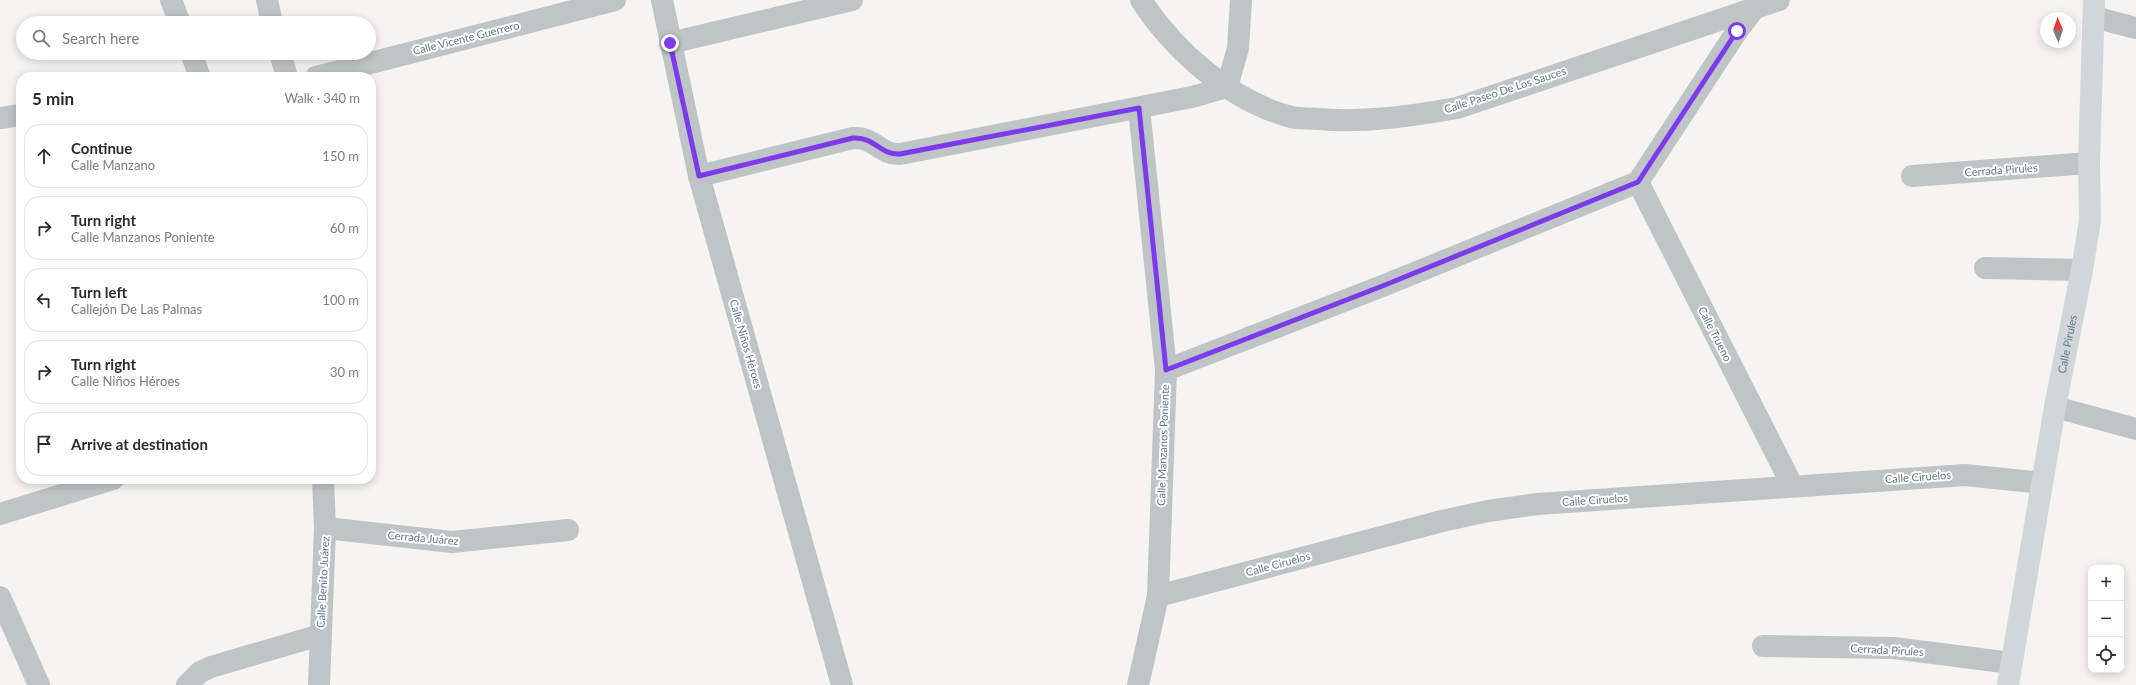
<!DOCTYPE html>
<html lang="en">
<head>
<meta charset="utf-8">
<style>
  body { margin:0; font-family:Lato,sans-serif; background:#f7f7f7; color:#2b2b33 }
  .controls { position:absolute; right:12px; bottom:12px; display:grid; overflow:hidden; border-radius:8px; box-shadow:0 2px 10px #0003 }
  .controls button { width:36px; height:36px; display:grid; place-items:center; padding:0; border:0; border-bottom:1px solid #e1e1e2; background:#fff; color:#2b2b33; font:20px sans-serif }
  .compass { position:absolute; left:2040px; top:12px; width:36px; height:36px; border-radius:50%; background:#fff; box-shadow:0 2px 10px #0003; rotate:358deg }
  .stop { position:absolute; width:12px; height:12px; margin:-9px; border:3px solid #7c3aed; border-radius:50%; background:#fff }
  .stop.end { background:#7c3aed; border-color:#fff; box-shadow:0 1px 4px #0008 }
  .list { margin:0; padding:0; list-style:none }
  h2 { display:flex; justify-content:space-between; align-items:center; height:52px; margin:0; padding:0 16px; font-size:17px }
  h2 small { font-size:13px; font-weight:400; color:#7c7c81 }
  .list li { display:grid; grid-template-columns:26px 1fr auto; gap:12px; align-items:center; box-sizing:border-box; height:64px; margin:0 8px 8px; padding:0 8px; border:1px solid #e1e1e2; border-radius:16px }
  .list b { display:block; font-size:15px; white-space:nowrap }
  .list p { margin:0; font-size:13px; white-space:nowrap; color:#7c7c81 }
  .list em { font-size:13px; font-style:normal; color:#7c7c81 }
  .icon { flex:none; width:22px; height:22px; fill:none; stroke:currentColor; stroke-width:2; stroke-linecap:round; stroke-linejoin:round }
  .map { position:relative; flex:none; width:2136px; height:685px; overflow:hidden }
  .search { position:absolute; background:#fff; box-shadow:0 2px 10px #0003; left:16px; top:16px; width:360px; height:44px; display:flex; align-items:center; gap:10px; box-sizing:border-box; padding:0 14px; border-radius:22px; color:#7c7c81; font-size:15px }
  .panel { position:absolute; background:#fff; box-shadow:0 2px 10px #0003; left:16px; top:72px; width:360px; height:412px; border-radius:16px }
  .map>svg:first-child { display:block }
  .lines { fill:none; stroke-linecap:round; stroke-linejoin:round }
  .street { stroke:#bfc4c6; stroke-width:22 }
  .secondary { stroke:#d1d6da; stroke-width:22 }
  .route { stroke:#7c3aed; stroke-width:5 }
  .labels { text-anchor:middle; stroke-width:4; stroke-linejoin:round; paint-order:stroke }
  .street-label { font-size:11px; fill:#637882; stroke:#fff }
</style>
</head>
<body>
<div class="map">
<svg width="2136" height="685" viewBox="0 0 2136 685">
  <rect width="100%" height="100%" fill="#f5f4f0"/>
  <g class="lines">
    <g class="street">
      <path d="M171,0L180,23"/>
      <path d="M267,0L272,23"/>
      <path d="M662,0L699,176L842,685"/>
      <path d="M1141,0C1174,51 1231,101 1291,117C1300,119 1310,118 1318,119C1365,123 1411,116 1457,108L1779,0"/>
      <path d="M2094,17L2136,28"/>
      <path d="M670,43L852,0"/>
      <path d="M191,53L200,77"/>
      <path d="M280,53L287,77"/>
      <path d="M316,77L615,0"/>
      <path d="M1227,87L1238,48L1241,0"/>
      <path d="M0,118L21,115"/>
      <path d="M699,176L853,138C876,137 879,155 900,154L1192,97L1227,87"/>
      <path d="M1912,176L2089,163"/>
      <path d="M1638,182L1792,485"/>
      <path d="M1985,268L2082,270"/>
      <path d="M1166,370L1385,285L1638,182L1737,31L1761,0"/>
      <path d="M2055,407L2136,429"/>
      <path d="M0,514L113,479"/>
      <path d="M325,528L452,542L568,530"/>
      <path d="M1158,596L1442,521L1488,511L1537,504L1965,475L2042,483"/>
      <path d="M0,597L39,685"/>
      <path d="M1763,646L1894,648L2011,663"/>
      <path d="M187,685L200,672L211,667L320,635"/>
      <path d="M319,685L325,528L323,479"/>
      <path d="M1138,685L1158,596L1166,370L1139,108"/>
    </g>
    <path class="secondary" id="s1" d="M2008,685L2055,407L2082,270L2090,220L2089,163L2094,0"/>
  </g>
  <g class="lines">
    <path class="route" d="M670,43L699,176L853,138C876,137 879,155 900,154L1139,108L1166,370L1385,285L1638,182L1737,31"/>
  </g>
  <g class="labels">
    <g class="street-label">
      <text transform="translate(466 38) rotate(-14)" y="4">Calle Vicente Guerrero</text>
      <text transform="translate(1505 90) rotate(-18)" y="4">Calle Paseo De Los Sauces</text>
      <text transform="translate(2001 170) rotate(-4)" y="4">Cerrada Pirules</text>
      <text transform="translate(1715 334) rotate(63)" y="4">Calle Trueno</text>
      <text transform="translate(746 344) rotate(74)" y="4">Calle Niños Héroes</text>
      <text dy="4" stroke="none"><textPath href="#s1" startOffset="346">Calle Pirules</textPath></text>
      <text transform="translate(1163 445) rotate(-88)" y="4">Calle Manzanos Poniente</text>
      <text transform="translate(1918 477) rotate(-4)" y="4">Calle Ciruelos</text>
      <text transform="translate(1595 500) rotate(-4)" y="4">Calle Ciruelos</text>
      <text transform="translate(423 538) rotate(5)" y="4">Cerrada Juárez</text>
      <text transform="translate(1278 564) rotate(-15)" y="4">Calle Ciruelos</text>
      <text transform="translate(323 582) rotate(-87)" y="4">Calle Benito Juárez</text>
      <text transform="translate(1887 650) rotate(3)" y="4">Cerrada Pirules</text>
    </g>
  </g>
</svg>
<div class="controls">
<button>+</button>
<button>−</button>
<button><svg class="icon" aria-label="locate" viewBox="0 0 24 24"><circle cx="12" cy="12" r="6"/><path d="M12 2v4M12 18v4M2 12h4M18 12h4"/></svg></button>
</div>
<svg class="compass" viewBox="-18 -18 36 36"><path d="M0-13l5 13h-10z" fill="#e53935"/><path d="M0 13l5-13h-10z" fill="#7c7c81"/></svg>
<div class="stop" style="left:1737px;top:31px"></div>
<div class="stop end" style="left:670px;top:43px"></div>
<div class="search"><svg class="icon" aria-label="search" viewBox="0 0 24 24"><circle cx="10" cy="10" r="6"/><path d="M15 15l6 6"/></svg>Search here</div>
<section class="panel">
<h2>5 min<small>Walk · 340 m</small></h2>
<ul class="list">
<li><svg class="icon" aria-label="ahead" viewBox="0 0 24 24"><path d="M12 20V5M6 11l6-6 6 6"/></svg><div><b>Continue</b><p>Calle Manzano</p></div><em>150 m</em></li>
<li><svg class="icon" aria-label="right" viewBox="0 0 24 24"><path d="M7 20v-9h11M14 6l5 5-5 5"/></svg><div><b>Turn right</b><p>Calle Manzanos Poniente</p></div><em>60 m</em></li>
<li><svg class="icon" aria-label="left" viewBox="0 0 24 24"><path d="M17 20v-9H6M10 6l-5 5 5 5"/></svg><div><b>Turn left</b><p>Callejón De Las Palmas</p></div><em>100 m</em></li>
<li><svg class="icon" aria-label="right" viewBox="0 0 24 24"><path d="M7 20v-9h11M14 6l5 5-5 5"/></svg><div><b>Turn right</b><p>Calle Niños Héroes</p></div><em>30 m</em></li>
<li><svg class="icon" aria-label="arrive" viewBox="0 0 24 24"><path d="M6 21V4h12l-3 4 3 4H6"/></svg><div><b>Arrive at destination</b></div></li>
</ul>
</section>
</div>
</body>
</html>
